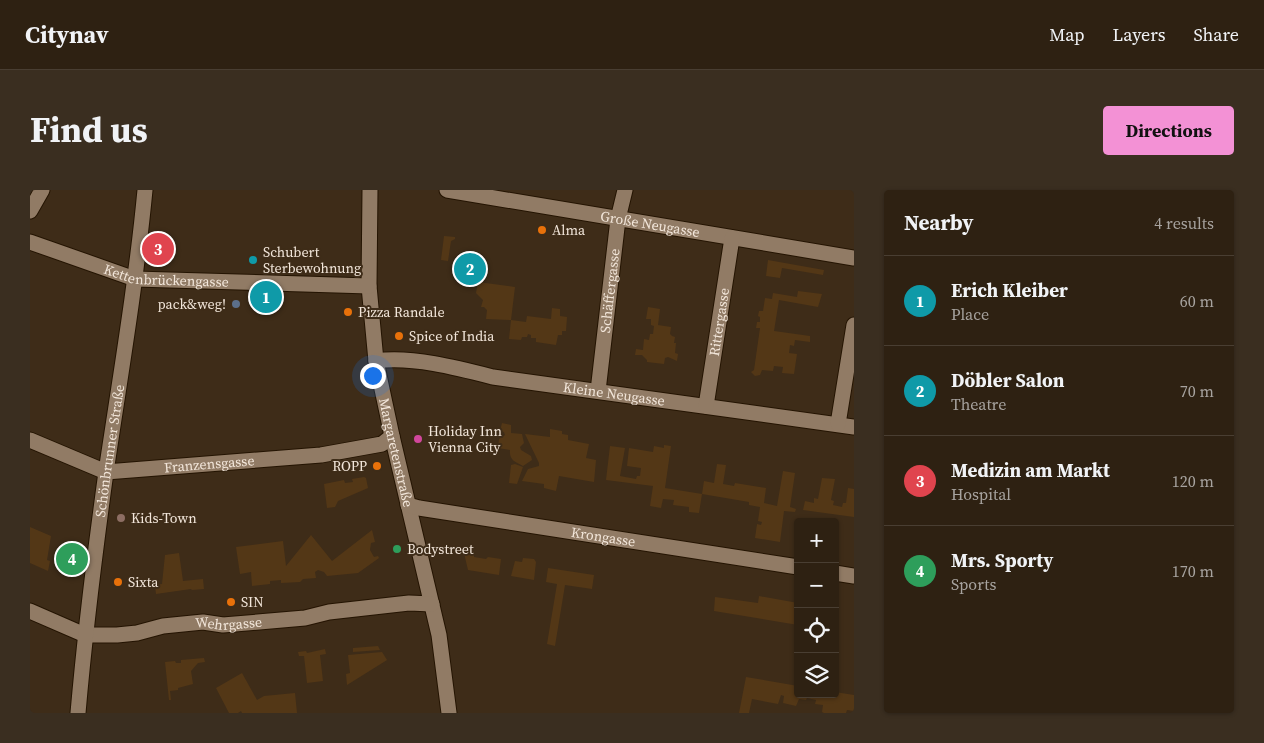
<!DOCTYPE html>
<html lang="en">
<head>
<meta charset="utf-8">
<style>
  body { margin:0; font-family:"Source Serif 4",serif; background:#3a2e20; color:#f1f3f6 }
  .controls { position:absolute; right:15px; bottom:15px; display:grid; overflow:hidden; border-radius:5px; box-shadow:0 1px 4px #0004 }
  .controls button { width:45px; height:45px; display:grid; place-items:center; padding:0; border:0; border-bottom:1px solid #493e32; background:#2e2112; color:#f1f3f6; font:25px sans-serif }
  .you { position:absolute; left:342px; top:185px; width:18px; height:18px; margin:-12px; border:4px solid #fff; border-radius:50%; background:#1a73e8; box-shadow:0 0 0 8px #1a73e833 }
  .badge { display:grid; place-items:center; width:32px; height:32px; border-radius:50%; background:#f391d5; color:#fff; font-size:16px; font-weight:700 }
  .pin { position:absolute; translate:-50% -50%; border:2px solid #fff; box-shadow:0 1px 5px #0006 }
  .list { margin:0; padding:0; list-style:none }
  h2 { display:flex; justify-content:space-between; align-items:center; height:65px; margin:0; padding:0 20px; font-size:21px }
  h2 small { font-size:16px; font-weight:400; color:#a7a39f }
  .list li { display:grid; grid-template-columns:32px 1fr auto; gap:15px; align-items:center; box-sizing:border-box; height:90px; padding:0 20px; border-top:1px solid #493e32 }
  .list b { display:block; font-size:19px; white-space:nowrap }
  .list p { margin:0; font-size:16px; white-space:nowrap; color:#a7a39f }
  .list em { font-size:16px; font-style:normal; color:#a7a39f }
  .icon { flex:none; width:28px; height:28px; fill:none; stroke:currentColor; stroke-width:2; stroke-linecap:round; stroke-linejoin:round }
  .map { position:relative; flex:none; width:824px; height:523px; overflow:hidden; border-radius:5px }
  header { display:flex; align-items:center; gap:30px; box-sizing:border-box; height:70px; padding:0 25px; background:#2e2112; border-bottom:1px solid #493e32 }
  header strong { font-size:24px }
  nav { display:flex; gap:28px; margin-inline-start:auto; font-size:18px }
  .intro { display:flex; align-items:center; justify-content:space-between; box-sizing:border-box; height:120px; padding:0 30px }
  h1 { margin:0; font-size:35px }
  .button { padding:12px 22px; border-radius:5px; background:#f391d5; color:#111; font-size:18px; font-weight:700 }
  main { display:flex; gap:30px; padding:0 30px }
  aside { flex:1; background:#2e2112; border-radius:5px; box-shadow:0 1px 4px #0004 }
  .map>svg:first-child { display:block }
  .green { fill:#533716 }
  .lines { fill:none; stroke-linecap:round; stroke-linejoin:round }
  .minor-casing { stroke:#241402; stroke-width:17 }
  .minor { stroke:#917b65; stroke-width:15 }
  .food-dot { fill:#e8710a; stroke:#3e2c18; stroke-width:2 }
  .culture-dot { fill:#0f9aa8; stroke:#3e2c18; stroke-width:2 }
  .service-dot { fill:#5c6f8a; stroke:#3e2c18; stroke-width:2 }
  .hotel-dot { fill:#d1479c; stroke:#3e2c18; stroke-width:2 }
  .education-dot { fill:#8d6e63; stroke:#3e2c18; stroke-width:2 }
  .leisure-dot { fill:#2e9e5b; stroke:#3e2c18; stroke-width:2 }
  .labels { text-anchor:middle; stroke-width:4; stroke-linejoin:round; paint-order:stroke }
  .street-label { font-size:14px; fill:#f2e6da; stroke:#3e2c18 }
  .poi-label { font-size:14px; fill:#f2e6da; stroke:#3e2c18; text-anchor:start }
</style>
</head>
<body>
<header>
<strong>Citynav</strong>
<nav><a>Map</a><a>Layers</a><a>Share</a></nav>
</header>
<div class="intro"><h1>Find us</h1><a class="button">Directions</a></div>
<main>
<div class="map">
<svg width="824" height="523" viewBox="0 0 824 523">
  <rect width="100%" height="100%" fill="#3e2c18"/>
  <g class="green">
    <path d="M414,46L425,47V49L421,51L418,71L411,70Z"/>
    <path d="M738,70L794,80L793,85L752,78L750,88L736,86Z"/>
    <path d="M448,92L485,97L481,130L496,132L497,126L521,129L522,118L530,119V126L537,127L536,141H532V145H528L526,155L506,152V148H501V145L498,144L497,147H492L491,150L479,149L481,130L456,129L457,120L454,117H451L453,110L446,103Z"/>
    <path d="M768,101L792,104L788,117L749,110L744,141L780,146V152L765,150L764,156L760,155L759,163L767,164L764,184L752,183L753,177L744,176L743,181L732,180L730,185L725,186L721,182L724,180L730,138H726L727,132H730V127L728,126L729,121H733L735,108L742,109L743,103L767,107Z"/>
    <path d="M618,117L630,119L628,135L641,137L640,144L642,146L645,147L644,153H646L645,163L648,164L647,171L638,167L635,168L634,174L617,172V170L612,165H605L606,159L613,160L614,149L619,150L620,144H623L624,136L621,135V129H616Z"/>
    <path d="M472,233L481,235V243L492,244L494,253L490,257L491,260L501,266L502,270L493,276C485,272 479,270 480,260L468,258L469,249L475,245L474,242L470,241Z"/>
    <path d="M520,239L532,241V244L538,245V250L559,254L556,268L566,270L564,292L529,286L526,301L514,298V294L492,291L498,279L509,276V273L495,244L520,247Z"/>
    <path d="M634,255L641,256L635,298L672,304L674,291L684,293L687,274L696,275L693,294L704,296L705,293L736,298L734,313L747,316L753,281L765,283L760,317L766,319L765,322L754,321L750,352L725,348L727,334L731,335L732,332L728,331L730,317L719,315V312L672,304L669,323L659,322V317L643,315L644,310L633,309L631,318L620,316L623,296L576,290L580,256L595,258L590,286L606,289L607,286H610L611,278L597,276L599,258L623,262L624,256L634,258Z"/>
    <path d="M485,274L493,277L487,294L479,293L481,275Z"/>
    <path d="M334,287L336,288L338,298L308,311L305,317L297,318L294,294L314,290L315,293L323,292L322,289Z"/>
    <path d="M792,288L805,289L801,310L804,311L803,315L812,317L813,313H816L818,298L824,299V327L773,320L775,311L784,313V308L788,309Z"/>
    <path d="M0,337L21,346L17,370L20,371L18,381L0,373Z"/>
    <path d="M342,340L345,352L341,353L340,360L344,367L348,366L349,368L328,383L297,386L294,382L288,380L285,382L286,388L273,389L270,392L251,393V390L240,391V394L222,396L221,382L210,384L206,357L253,351L256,376L281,345L302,371Z"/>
    <path d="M149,363L153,391L173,389L174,399L162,400L161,399L126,404L125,395L132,394L135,365Z"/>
    <path d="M434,363L444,364V367L456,369L458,367L471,369L469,385L438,380Z"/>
    <path d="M493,368L504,369L506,372L504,390L481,386L485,371L492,372Z"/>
    <path d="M518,378L564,385L562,399L535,395L525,456L517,454L527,394L516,392Z"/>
    <path d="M729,406L768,413V435L684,421L685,407L728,413Z"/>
    <path d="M348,456L350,460L323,462V458Z"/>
    <path d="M295,459L296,464L290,465L293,491L277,493L274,466H269L268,462L276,461L277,463Z"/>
    <path d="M352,462L357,470L317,495L316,484L320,483L318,465Z"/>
    <path d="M174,468L175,472L168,473L161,481L163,494L148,498V500L140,501L141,510H139L135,472L145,471L146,473H151V470Z"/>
    <path d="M212,483L227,510L234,506L265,503L267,523H212L211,521L208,523H199L186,498Z"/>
    <path d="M716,487L768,496V504L795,506V504H805V502L824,505V521L817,520L816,523H794L792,522L793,515L785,514L786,510L777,508L776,510L769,509L766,516L753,513L754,506L751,505L748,514L722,509L719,523H709Z"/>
  </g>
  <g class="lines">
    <g class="minor-casing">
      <g id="minor">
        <path id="s1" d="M340,0L339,96L346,171L362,246L409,445L419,523"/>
        <path id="s2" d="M417,0L824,68"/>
        <path d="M0,21L12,0"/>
        <path id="s3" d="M0,52L105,89L339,96"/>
        <path id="s4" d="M346,171C382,166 428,178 463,187L824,237"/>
        <path id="s5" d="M568,201L588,29L595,0"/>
        <path id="s6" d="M676,216L702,48"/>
        <path d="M808,234L824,135"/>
        <path id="s7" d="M0,250L76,282L291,265L352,254L362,246"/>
        <path id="s8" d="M378,315L389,318L768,377"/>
        <path d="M805,383L824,386"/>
        <path id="s9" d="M0,421L55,445H87L107,443L133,436L173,432L193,435L275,428L299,422L379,413L402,414"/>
        <path id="s10" d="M48,523C55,442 65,362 76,282C90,188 106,94 115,0"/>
      </g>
    </g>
    <use href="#minor" class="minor"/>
  </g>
  <g class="food-dot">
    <circle cx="512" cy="40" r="5"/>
    <circle cx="318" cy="122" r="5"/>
    <circle cx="369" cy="146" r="5"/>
    <circle cx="347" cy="276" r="5"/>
    <circle cx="88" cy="392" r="5"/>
    <circle cx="201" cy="412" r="5"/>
  </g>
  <circle class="culture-dot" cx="223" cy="70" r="5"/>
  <circle class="service-dot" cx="206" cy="114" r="5"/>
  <circle class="hotel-dot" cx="388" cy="249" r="5"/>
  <circle class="education-dot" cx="91" cy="328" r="5"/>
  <circle class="leisure-dot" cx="367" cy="359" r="5"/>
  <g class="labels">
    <g class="street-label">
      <text dy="5" stroke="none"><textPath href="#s2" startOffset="206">Große Neugasse</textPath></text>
      <text dy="5" stroke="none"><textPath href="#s3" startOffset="142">Kettenbrückengasse</textPath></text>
      <text dy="5" stroke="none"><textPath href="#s5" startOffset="101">Schäffergasse</textPath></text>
      <text dy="5" stroke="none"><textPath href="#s6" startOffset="85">Rittergasse</textPath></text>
      <text dy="5" stroke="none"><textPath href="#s4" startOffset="241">Kleine Neugasse</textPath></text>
      <text dy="5" stroke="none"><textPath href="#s10" startOffset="264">Schönbrunner Straße</textPath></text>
      <text dy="5" stroke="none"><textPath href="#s1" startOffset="265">Margaretenstraße</textPath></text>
      <text dy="5" stroke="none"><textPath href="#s7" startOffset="186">Franzensgasse</textPath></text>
      <text dy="5" stroke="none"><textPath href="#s8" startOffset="198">Krongasse</textPath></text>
      <text dy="5" stroke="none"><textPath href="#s9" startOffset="205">Wehrgasse</textPath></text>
    </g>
    <g class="poi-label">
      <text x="522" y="45">Alma</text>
      <text x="233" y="67">Schubert<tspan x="233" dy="16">Sterbewohnung</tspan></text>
      <text x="196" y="119" text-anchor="end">pack&amp;weg!</text>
      <text x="328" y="127">Pizza Randale</text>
      <text x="379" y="151">Spice of India</text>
      <text x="398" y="246">Holiday Inn<tspan x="398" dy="16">Vienna City</tspan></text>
      <text x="337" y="281" text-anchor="end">ROPP</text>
      <text x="101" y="333">Kids-Town</text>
      <text x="377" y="364">Bodystreet</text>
      <text x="98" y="397">Sixta</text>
      <text x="211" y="417">SIN</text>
    </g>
  </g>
</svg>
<div class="controls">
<button>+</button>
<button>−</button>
<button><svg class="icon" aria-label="locate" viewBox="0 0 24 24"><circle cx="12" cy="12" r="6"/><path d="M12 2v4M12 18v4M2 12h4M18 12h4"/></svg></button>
<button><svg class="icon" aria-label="layers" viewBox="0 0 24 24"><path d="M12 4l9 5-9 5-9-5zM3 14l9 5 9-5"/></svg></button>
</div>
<div class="you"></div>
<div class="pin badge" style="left:236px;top:107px;background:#0f9aa8">1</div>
<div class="pin badge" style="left:440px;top:79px;background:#0f9aa8">2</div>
<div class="pin badge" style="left:128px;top:59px;background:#e0444e">3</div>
<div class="pin badge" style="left:42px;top:369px;background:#2e9e5b">4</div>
</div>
<aside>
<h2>Nearby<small>4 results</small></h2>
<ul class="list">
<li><span class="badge" style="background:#0f9aa8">1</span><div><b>Erich Kleiber</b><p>Place</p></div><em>60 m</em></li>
<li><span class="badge" style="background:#0f9aa8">2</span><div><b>Döbler Salon</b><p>Theatre</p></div><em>70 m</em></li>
<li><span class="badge" style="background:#e0444e">3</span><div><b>Medizin am Markt</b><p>Hospital</p></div><em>120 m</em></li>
<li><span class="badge" style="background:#2e9e5b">4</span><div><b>Mrs. Sporty</b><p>Sports</p></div><em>170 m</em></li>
</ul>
</aside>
</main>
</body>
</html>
